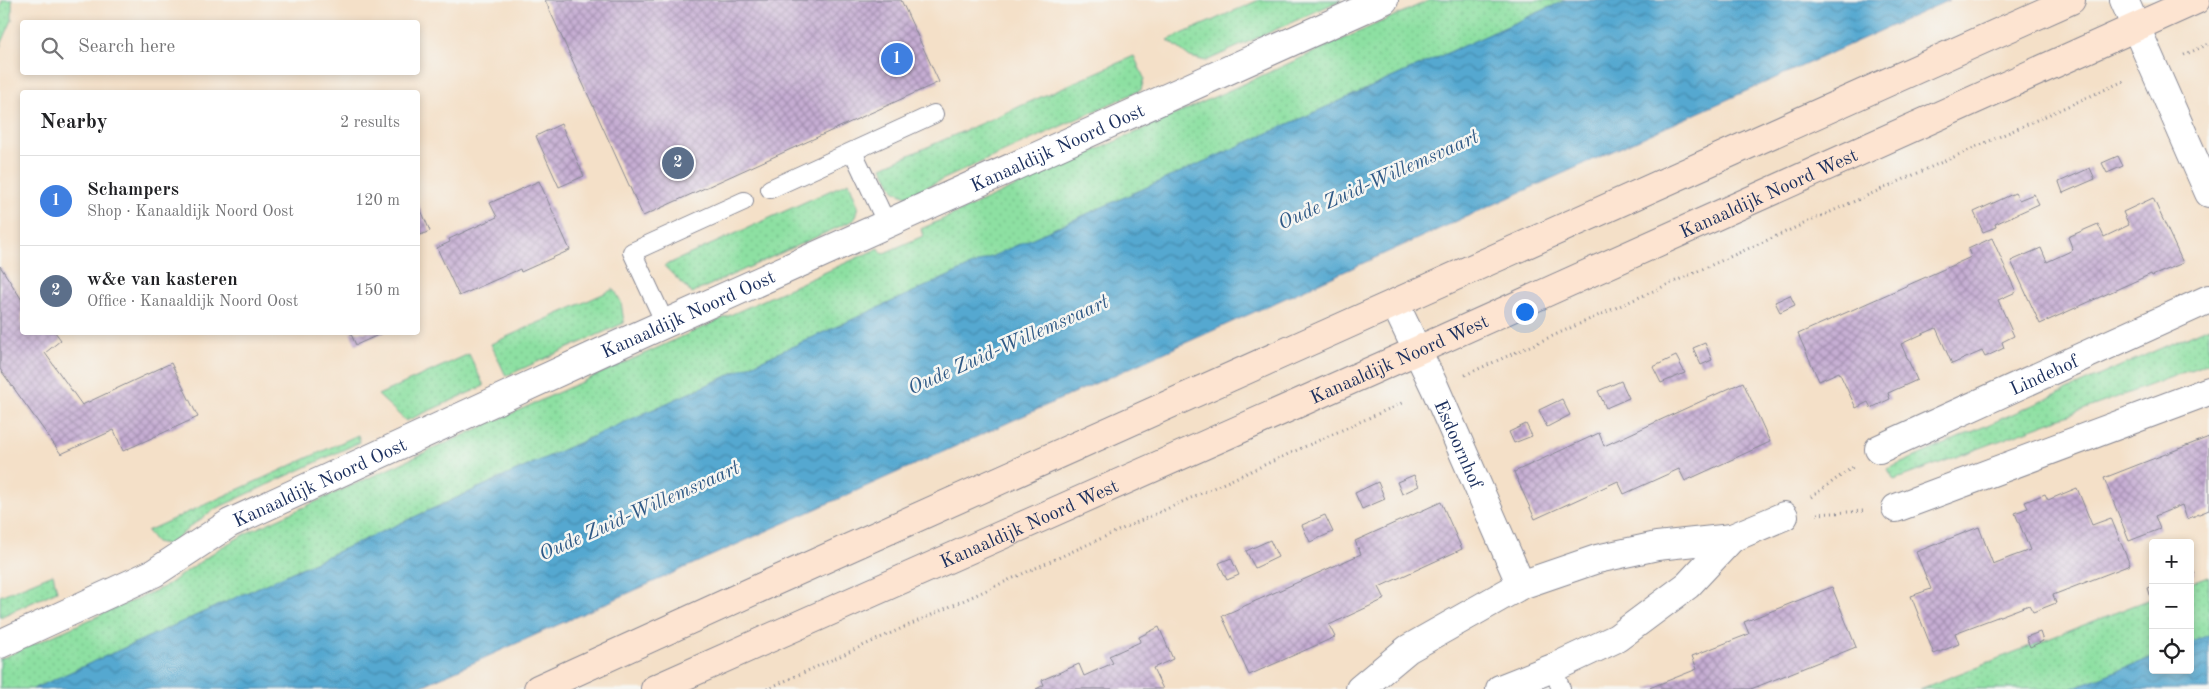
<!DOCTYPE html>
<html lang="en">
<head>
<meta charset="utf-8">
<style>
  body { margin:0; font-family:"Old Standard TT",serif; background:#f6f6f6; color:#202124 }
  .controls { position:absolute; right:15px; bottom:15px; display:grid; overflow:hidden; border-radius:5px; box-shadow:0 2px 8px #0003 }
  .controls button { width:45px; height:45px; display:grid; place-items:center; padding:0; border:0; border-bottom:1px solid #e0e0e0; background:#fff; color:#202124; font:25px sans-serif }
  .you { position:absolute; left:1524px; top:311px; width:18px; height:18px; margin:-12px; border:4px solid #fff; border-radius:50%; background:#1a73e8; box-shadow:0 0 0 8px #1a73e833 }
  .badge { display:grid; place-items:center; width:32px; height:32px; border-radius:50%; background:#b45309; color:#fff; font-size:16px; font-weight:700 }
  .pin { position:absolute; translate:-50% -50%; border:2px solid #fff; box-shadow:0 1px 5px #0006 }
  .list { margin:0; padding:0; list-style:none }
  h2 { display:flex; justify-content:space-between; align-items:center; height:65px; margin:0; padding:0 20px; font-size:21px }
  h2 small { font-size:16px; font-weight:400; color:#757577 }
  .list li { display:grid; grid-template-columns:32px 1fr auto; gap:15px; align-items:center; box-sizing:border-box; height:90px; padding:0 20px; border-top:1px solid #e0e0e0 }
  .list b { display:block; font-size:19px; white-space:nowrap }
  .list p { margin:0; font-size:16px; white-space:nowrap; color:#757577 }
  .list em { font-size:16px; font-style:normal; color:#757577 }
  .icon { flex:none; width:28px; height:28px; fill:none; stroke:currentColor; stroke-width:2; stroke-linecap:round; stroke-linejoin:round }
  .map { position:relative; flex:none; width:2209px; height:689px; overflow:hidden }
  .search { position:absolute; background:#fff; box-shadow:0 2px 8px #0003; left:20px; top:20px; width:400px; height:55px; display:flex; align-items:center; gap:12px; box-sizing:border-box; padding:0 18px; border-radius:5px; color:#757577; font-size:19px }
  .panel { position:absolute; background:#fff; box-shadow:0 2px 8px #0003; left:20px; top:90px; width:400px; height:245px; border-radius:5px }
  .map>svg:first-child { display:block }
  .grass { fill:url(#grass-dots); stroke:#548880 }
  .water { fill:url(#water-waves); stroke:#386c97 }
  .building { fill:url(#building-cross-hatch) }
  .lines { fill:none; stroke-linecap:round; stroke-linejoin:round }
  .lane-casing { stroke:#888893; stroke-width:20 }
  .street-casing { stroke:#888893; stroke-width:30 }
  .secondary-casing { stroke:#888893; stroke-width:30 }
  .path { stroke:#888893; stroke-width:3; stroke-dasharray:1 4; stroke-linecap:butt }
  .lane { stroke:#fff; stroke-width:18 }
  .street { stroke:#fff; stroke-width:28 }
  .secondary { stroke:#fde4d1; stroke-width:28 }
  .labels { text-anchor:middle; stroke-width:5; stroke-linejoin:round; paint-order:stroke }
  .street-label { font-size:19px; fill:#1b2f5e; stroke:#f6f6f2 }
  .water-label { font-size:20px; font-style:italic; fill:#2f5986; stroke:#f6f6f2 }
</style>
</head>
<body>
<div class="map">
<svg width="2209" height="689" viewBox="0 0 2209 689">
  <defs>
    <pattern id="grass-dots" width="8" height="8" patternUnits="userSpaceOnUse" patternTransform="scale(1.25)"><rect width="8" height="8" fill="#8de0a2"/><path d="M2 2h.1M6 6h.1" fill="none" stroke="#79c08e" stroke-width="1.8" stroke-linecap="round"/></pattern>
    <pattern id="water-waves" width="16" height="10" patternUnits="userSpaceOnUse" patternTransform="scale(1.25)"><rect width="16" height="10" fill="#54a8d0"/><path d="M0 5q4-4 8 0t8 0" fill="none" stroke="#4589ac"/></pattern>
    <pattern id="building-cross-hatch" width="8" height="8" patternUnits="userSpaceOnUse" patternTransform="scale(1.25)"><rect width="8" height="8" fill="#c6add3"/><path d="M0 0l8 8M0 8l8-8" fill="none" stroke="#a08dae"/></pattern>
  </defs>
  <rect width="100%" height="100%" fill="#f6f6f2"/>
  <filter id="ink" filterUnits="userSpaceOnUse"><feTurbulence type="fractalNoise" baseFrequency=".02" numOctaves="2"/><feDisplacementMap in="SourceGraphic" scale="10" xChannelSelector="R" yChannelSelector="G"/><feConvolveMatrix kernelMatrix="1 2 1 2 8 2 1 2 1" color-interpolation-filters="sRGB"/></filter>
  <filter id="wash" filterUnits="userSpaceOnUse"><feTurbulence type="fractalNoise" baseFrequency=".0096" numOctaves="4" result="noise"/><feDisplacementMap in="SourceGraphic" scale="20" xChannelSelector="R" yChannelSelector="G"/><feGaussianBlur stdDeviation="1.12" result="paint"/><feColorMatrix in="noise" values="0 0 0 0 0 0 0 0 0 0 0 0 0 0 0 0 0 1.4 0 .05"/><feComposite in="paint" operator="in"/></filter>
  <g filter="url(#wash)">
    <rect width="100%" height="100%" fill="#f4e0c8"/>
    <g class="grass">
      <path d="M2,0H12V20L0,47V11Z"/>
      <path d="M1259,0H1341L1206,61L1190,57L1168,40Z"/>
      <path d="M1430,0H1566L1024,242L33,689H0V659L164,587L220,548L251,531L879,248L882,254L923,236L921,229Z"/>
      <path d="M1134,56L1144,78L1141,90L906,196L894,190L882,167Z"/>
      <path d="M849,182L858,206L854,220L692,293L664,266Z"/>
      <path d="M614,289L621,302L624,323L506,376L491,344Z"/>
      <path d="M2209,327V363L1894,480L1888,469Z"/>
      <path d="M469,354L484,386L406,421L378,395Z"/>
      <path d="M358,435L360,442L215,509L191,526L170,545L156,542L147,531Z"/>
      <path d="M53,574L57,591L0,617V596Z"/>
      <path d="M2209,576V635L2190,643V583Z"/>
      <path d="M2153,598V657L2070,689H1920Z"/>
    </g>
    <g class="water">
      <path d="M1566,0H1949L415,689H33L1024,242Z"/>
      <path d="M2209,635V689H2070L2153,657V670H2190V643Z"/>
    </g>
    <g id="blocks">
      <g class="building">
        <path d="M545,0H901L939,82L643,216Z"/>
        <path d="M561,124L584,176L559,187L536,136Z"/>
        <path d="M2118,156L2123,166L2107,173L2102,163Z"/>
        <path d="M2090,168L2095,179L2063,193L2059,182Z"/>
        <path d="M539,181L570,250L521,272L520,269L459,296L437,248L450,242L449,239L497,217L490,203Z"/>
        <path d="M2015,193L2019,200L2034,194L2039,204L1995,224L1996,227L1983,232L1974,212Z"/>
        <path d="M2153,198L2183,263L2152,276L2151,274L2040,324L2011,261L2041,248L2047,262L2073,250L2068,237L2098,224L2104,237L2129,225L2123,212Z"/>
        <path d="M418,203L430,231L418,236Z"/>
        <path d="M1992,238L2016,292L1998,300L2014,336L2002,342L2004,348L1985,357L1982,351L1952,364L1936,328L1918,336L1901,344L1917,380L1888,393L1890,399L1871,408L1868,402L1856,408L1839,372L1819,381L1798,334L1971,257L1968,249Z"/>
        <path d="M0,266L22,300V332H55L61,340L45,353L82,405L171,363L198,417L123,451L114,430L61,454L0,369Z"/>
        <path d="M1790,295L1795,305L1780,312L1775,302Z"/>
        <path d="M350,332H385L356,345Z"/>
        <path d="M1705,343L1712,360L1701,365L1693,348Z"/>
        <path d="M1676,356L1685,373L1661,383L1653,367Z"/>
        <path d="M1621,381L1629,398L1606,408L1598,391Z"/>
        <path d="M1743,382L1770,442L1685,481L1679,469L1624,494L1618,481L1535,519L1514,472L1599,433L1604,446Z"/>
        <path d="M1562,399L1570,415L1547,427L1539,410Z"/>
        <path d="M1526,424L1532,436L1514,443L1509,432Z"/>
        <path d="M2209,437V510L2187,519L2182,505L2155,516L2160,529L2129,541L2104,478Z"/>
        <path d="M1414,475L1419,486L1402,494L1397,482Z"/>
        <path d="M1378,482L1385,499L1362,509L1355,493Z"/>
        <path d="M2077,488L2092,525L2111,518L2130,565L2053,595L2056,603L2033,612L2029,605L1955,633L1959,644L1934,654L1911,596L1931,589L1916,552L1979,527L1993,564L2011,557L2030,550L2015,513L2028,508L2025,502L2045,494L2048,500Z"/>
        <path d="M1441,502L1462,549L1379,587L1385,599L1329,625L1335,637L1249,675L1222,616L1361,554L1355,541Z"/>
        <path d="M1325,515L1333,532L1310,542L1302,525Z"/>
        <path d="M1270,540L1278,557L1255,568L1246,551Z"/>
        <path d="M1231,558L1239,575L1227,580L1219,563Z"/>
        <path d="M2190,564L2195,574L2190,575Z"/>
        <path d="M2153,586V601H2152L2148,588Z"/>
        <path d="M1832,587L1856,647L1751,689H1647L1697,669L1692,656L1749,634L1744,622Z"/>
        <path d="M1159,627L1173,659L1153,668L1163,689H1036L1044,685L1042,680L1079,664L1084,676L1113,663L1109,656L1140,642L1139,637Z"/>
        <path d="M2040,632L2043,641L2030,647L2026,637Z"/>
      </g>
    </g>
  </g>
  <g filter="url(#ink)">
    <use href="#blocks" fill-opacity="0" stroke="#888893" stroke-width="1"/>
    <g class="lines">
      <g class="lane-casing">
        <g id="lane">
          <path d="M853,152L887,224"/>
          <path d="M770,189L934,114"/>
          <path d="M665,323L632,252L744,201"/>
          <path d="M1553,668L1561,689"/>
        </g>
      </g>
      <g class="street-casing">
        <g id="street">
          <path d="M2124,0L2209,193"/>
          <path id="s1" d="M1395,304L1435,388L1521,585"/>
          <path id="s2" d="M1879,449L2209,299"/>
          <path d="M1896,508L2209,391"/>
          <path id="s3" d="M0,644L154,573L230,523L602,352L1384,0"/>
          <path d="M1360,689L1408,649L1521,585L1597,559L1657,546L1732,538L1784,516"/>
          <path d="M1500,689L1553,668L1617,638L1688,585L1732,538"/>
        </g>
      </g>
      <g class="secondary-casing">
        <g id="secondary">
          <path d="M538,689L764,586L2071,0"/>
          <path id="s4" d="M655,689L1416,351L2196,0"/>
        </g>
      </g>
      <g class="path">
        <path d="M2184,55L2209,44"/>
        <path d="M1465,375L2124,81"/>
        <path d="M1811,497L1853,467"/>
        <path d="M1817,514L1863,511"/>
        <path d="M767,689L1404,402"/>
      </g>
      <use href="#lane" class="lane"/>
      <use href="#street" class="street"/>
      <use href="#secondary" class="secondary"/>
    </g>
  </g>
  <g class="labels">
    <g class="street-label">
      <text dy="7" stroke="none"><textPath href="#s3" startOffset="1169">Kanaaldijk Noord Oost</textPath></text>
      <text dy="7" stroke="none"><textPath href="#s4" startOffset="1219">Kanaaldijk Noord West</textPath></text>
      <text dy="7" stroke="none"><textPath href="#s3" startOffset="764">Kanaaldijk Noord Oost</textPath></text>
      <text dy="7" stroke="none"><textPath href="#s4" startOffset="814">Kanaaldijk Noord West</textPath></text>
      <text dy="7" stroke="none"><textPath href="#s2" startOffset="181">Lindehof</textPath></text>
      <text dy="7" stroke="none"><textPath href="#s1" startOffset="154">Esdoornhof</textPath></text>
      <text dy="7" stroke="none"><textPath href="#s3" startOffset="359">Kanaaldijk Noord Oost</textPath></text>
      <text dy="7" stroke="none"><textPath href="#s4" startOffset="409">Kanaaldijk Noord West</textPath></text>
    </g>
    <g class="water-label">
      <text transform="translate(1378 179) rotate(-24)" y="7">Oude Zuid-Willemsvaart</text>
      <text transform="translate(1008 344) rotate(-24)" y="7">Oude Zuid-Willemsvaart</text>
      <text transform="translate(639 510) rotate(-24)" y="7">Oude Zuid-Willemsvaart</text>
    </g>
  </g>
</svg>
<div class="controls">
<button>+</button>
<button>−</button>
<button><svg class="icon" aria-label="locate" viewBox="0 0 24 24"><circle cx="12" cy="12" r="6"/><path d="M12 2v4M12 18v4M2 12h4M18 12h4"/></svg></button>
</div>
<div class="you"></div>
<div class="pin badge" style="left:897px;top:59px;background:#3f7fe0">1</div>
<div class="pin badge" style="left:678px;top:163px;background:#5c6f8a">2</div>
<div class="search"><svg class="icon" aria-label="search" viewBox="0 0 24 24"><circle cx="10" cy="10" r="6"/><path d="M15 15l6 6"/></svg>Search here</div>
<section class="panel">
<h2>Nearby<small>2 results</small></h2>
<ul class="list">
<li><span class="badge" style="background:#3f7fe0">1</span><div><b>Schampers</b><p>Shop · Kanaaldijk Noord Oost</p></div><em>120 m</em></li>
<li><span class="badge" style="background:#5c6f8a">2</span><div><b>w&amp;e van kasteren</b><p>Office · Kanaaldijk Noord Oost</p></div><em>150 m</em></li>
</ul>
</section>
</div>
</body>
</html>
